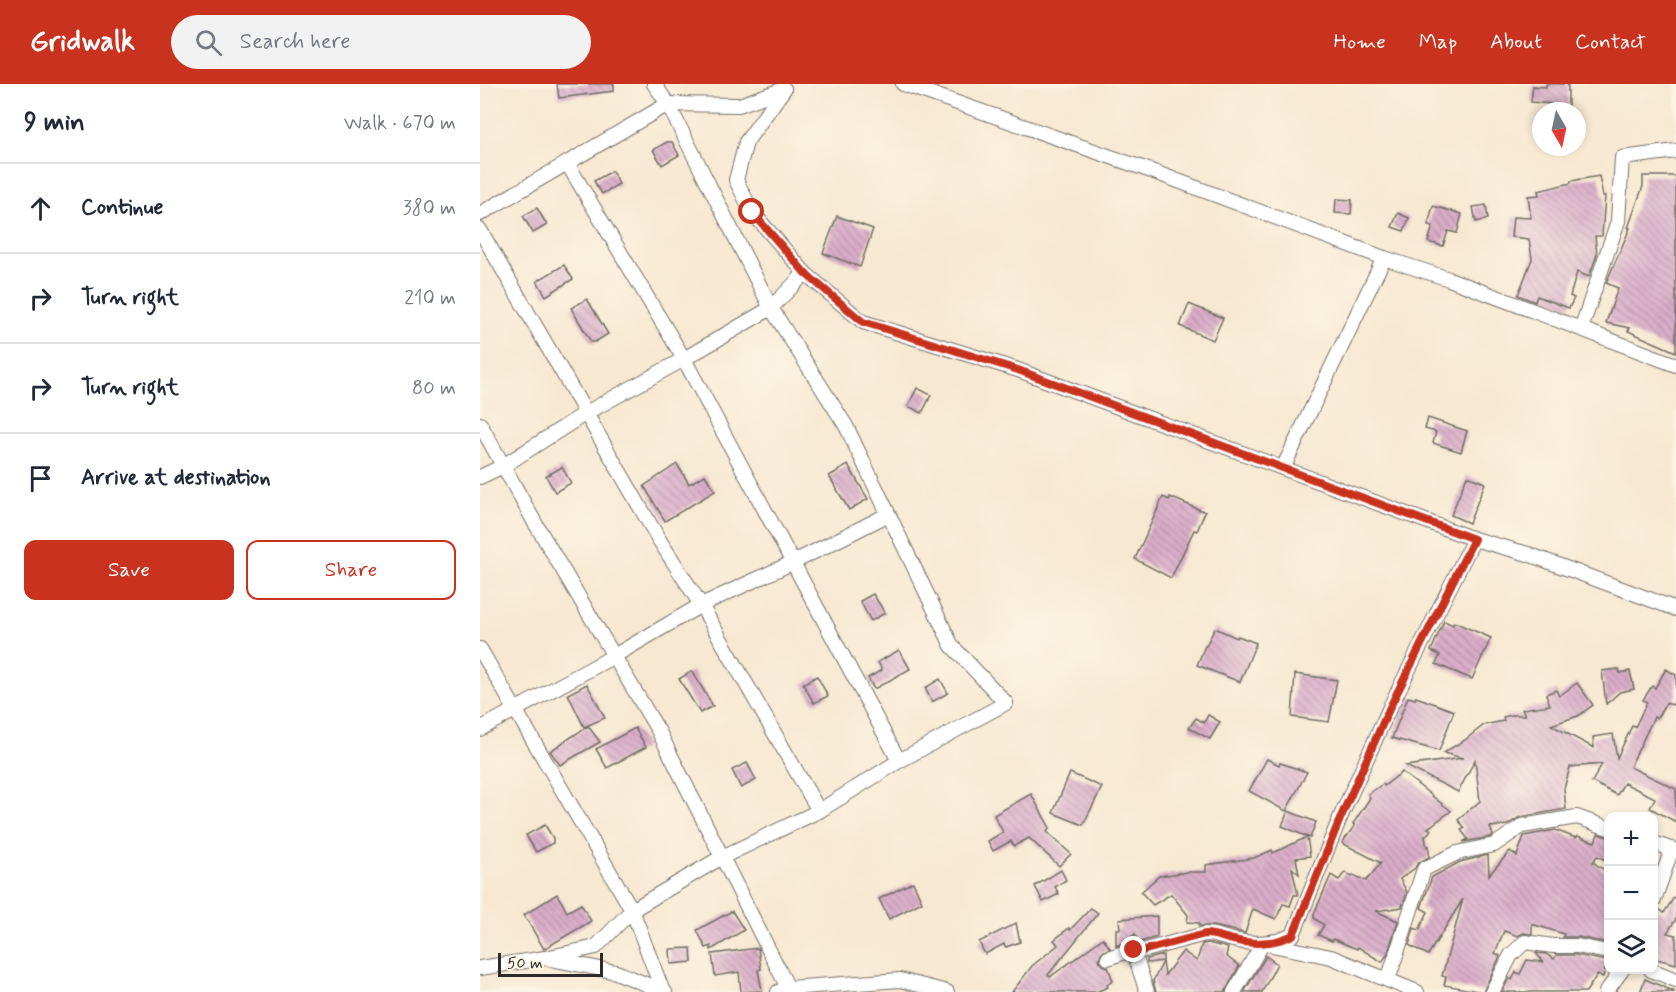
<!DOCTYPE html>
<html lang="en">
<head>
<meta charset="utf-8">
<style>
  body { margin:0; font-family:Mynerve,sans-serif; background:#f2f2f3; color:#1f2937 }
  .controls { position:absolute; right:18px; bottom:18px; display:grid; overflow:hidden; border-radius:12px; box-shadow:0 3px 9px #0003 }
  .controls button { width:54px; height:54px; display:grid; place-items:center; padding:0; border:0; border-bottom:2px solid #e0e1e3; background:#fff; color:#1f2937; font:30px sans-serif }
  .compass { position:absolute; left:1052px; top:18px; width:54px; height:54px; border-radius:50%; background:#fff; box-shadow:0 3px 9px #0003; rotate:171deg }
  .scale { position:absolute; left:18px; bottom:15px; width:105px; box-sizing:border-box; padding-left:6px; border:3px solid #2b2b2b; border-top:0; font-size:16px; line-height:21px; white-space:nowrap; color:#2b2b2b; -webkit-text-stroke:4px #fcf5e5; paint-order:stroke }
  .stop { position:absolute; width:18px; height:18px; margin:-14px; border:4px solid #c8321e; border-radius:50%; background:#fff }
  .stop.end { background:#c8321e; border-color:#fff; box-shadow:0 2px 6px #0008 }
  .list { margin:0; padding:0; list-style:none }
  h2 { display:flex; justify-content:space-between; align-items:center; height:78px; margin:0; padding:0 24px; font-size:26px }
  h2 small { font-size:20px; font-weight:400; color:#747a83 }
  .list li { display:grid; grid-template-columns:39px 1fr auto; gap:18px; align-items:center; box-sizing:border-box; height:90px; padding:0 24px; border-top:2px solid #e0e1e3 }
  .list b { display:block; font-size:22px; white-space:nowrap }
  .list em { font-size:20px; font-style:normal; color:#747a83 }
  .actions { display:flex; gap:12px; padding:18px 24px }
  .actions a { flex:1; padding:14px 0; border:2px solid #c8321e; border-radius:12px; text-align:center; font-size:21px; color:#c8321e }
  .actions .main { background:#c8321e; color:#fff }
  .icon { flex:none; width:33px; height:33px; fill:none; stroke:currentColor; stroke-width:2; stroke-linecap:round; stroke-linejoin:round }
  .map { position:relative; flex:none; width:1196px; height:908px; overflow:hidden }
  header { display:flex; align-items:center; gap:36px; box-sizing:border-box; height:84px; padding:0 30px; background:#c8321e; color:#fff }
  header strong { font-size:28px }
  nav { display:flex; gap:33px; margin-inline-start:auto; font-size:21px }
  .search { width:420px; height:54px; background:#f2f2f3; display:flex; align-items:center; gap:15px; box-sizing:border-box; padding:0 21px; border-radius:33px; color:#747a83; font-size:22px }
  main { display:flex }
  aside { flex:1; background:#fff }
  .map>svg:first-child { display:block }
  .building { fill:url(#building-back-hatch) }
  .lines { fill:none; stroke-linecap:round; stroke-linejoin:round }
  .street-casing { stroke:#726d65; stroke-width:16 }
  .street { stroke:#fff; stroke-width:14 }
  .route { stroke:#c8321e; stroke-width:8 }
</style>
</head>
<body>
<header>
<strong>Gridwalk</strong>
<div class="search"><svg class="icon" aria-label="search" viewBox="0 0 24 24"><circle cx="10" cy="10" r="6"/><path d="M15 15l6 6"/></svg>Search here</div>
<nav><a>Home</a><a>Map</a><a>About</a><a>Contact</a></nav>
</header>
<main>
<aside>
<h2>9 min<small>Walk · 670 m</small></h2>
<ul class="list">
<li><svg class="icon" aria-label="ahead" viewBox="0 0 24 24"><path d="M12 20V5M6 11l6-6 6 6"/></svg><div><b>Continue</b></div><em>380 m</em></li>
<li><svg class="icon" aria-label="right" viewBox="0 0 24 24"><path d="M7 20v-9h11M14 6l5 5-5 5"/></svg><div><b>Turn right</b></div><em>210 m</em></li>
<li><svg class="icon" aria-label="right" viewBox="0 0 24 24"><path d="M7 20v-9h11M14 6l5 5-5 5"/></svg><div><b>Turn right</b></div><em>80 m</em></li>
<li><svg class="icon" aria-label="arrive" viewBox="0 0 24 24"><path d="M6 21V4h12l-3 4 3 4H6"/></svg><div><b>Arrive at destination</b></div></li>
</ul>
<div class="actions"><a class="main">Save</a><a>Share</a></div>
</aside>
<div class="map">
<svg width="1196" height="908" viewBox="0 0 1196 908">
  <defs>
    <pattern id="building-back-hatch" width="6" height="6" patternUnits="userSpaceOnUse" patternTransform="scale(1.5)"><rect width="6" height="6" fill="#daaeca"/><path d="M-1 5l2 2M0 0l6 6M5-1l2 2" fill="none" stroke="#b18ea4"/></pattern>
  </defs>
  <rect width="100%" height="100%" fill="#fcf5e5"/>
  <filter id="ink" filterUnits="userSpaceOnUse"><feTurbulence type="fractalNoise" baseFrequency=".0167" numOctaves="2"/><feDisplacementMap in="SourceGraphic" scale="12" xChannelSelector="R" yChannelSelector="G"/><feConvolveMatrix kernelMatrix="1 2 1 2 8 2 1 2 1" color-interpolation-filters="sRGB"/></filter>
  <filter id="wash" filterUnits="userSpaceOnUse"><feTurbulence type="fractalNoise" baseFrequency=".008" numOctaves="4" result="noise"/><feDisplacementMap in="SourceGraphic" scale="24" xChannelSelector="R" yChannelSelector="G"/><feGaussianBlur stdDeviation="1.35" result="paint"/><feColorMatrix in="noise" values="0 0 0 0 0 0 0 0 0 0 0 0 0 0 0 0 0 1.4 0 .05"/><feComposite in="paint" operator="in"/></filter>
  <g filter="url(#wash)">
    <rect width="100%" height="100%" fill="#f7e8d1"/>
    <g id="blocks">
      <g class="building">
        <path d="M77,0H134V7L79,14Z"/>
        <path d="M1066,0H1088V27H1072V20L1051,18L1053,2L1066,3Z"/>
        <path d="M187,58H192L199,71L182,81L173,66Z"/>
        <path d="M132,87L139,100L122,110L114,97Z"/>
        <path d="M1119,92L1123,112H1125L1122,152H1115L1117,170L1109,193L1097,188L1090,212L1094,214L1089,224L1057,212L1055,218L1038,211L1052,175L1049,155L1031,153L1033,133L1051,134L1048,112L1059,111L1058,107L1091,99V97Z"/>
        <path d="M1163,92H1196V268L1148,247L1150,244L1126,239L1138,204L1126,199L1150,144H1148L1163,102Z"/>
        <path d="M856,115L872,116L871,130L855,129Z"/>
        <path d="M1006,121L1008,135L996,138L993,123Z"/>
        <path d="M953,122L982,130L977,149L968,147L963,162L948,158L953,142L948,141Z"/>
        <path d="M57,124L67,141L53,149L43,132Z"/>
        <path d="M918,129L929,134L924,147L912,143Z"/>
        <path d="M357,132L393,145L380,183L343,169Z"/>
        <path d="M84,181L93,195L66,212L57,197Z"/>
        <path d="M107,215L128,250L115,258H111L91,224Z"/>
        <path d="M709,220L743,234L733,256L700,242Z"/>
        <path d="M437,304L451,311L442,329L428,322Z"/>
        <path d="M948,334L987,347L981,368L953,359L956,348L945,345Z"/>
        <path d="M197,380L209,400L225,391L235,407L185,437L164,402Z"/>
        <path d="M368,381L388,415L369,426L349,392Z"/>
        <path d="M82,383L91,399L75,408L66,392Z"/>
        <path d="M987,392L1005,399L989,439L971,431Z"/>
        <path d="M683,413L689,416L690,413L725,428L717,447L714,446L691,494L655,475Z"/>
        <path d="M393,510L405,529L391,537L380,517Z"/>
        <path d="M964,537L973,541L974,538L1011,554L992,595L956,580L960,571L951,567Z"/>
        <path d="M735,544L757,554L758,552L776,559L760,598L717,581L725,562H726Z"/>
        <path d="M419,566L430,585L394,605L388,594L402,586L398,578Z"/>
        <path d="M1139,585L1140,589L1150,587L1154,605L1140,608L1126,620L1122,587Z"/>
        <path d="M1186,585L1196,591V610L1193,621L1186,619L1177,634L1174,633L1150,683L1196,705V738L1170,724L1175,714L1144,699L1137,711L1112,698L1122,680L1090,683L1084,705L1086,725L1040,733L1027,741L1010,743L1013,751L1010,753L983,758L988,755L981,746L985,744L978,736L1000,717L995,676L978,708L926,682L983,674L963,669L985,656L1004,641L1024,637L1023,633L1032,631H1045L1042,625L1070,621L1066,610L1076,606L1079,612L1097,599L1113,621L1098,632L1071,641L1114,664L1113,653L1133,650L1137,674L1152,642L1155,643L1167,618L1163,616L1172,602L1175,604Z"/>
        <path d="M212,587L233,622L220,629L199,595Z"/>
        <path d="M815,590L857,596L849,638L812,633Z"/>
        <path d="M337,592L348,612L334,619L323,600Z"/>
        <path d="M460,595L468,609L452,618L445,604Z"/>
        <path d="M107,600L125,634L104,643L88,610Z"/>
        <path d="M928,613L935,615L936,613L974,627L959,667L912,654Z"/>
        <path d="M728,631L740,638L730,655L709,644L716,634L724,639Z"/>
        <path d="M108,642L120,658L80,681L70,667Z"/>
        <path d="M155,644L166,663L127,684L116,665Z"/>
        <path d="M787,675L799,681L800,679L827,688L806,727L769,707Z"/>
        <path d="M267,679L276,696L261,704L252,686Z"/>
        <path d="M922,688L971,727L948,744L951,746L945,753L947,763L949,762V773L938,779L935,784L920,795L927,808L922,823L896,827L918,837L907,871L902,878L878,863L877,865L853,855L852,857L838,851L844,841L834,834V830L851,791L859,796L865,788L872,793L873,791L886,797L901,779L862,759L875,741L873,740L890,714L888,710L903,700L904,702Z"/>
        <path d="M590,689L622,703L603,741L573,729Z"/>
        <path d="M551,710L570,744L567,748L591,770L579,782L549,754L534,762L531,757L513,767L508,757L523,748L514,731Z"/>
        <path d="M808,727L836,738L830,754L802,742Z"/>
        <path d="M65,741L73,754V759L56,768L46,751Z"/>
        <path d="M1075,746L1096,754L1097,752L1115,758L1118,750L1128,753V777L1117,772L1113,778L1128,789V812L1126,822L1128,823V859L1098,853H1083L1084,850L1052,840V850L1043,849L1038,852L1024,847L1015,869L1020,872L1003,908L964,901L966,893L962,892L983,815L948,871L929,861L934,844L939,846L948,828L941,824L952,793L980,778L1008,771L1009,791L1030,767L1037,772L1044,752Z"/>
        <path d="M827,753L830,772L816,774L819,790L812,784L818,811H814L810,822L803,820L796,835L773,825L765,849L734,842H719V839L707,838L708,831L691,810L673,821L661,808L679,792L708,788H726V781L774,774L792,766L793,769Z"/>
        <path d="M581,786L586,796L575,803L579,810L563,818L555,802Z"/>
        <path d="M433,798L442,818L409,835L399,815Z"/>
        <path d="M77,810L87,828L101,820L111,837L64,865L44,831Z"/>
        <path d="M1196,810V835L1187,849L1196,851V880L1173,874V832L1179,825L1184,829Z"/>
        <path d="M611,824L618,829L568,891L570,893L623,854L630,864L621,869L619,876L623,881L628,883L633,897L627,901L628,903L616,908H532L552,882L578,861L574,856L589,844L590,846Z"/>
        <path d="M252,827L264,846L231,866V862L226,864L217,846Z"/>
        <path d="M677,832V853L660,858L657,857L655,850L645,858L636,862V845H640L639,835Z"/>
        <path d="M536,839L540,858L526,863L524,860L505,870L499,858Z"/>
        <path d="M728,859L748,864L746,872L759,882L745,908H676L673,897L683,878L685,891L703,867L717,877L722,860Z"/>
        <path d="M211,864L212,878L191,880L190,865Z"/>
        <path d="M278,864L281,885L278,886L282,907L261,908L259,888L235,892L232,870Z"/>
        <path d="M1056,869L1066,870L1074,875L1076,871H1096L1127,877L1123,893L1117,891L1106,908H1022L1029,894L1032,896L1036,888L1040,890L1047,876L1063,878Z"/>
        <path d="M683,871V877L667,879V875Z"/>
        <path d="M786,872L797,880L782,908H764Z"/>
        <path d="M1165,895L1195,908H1160Z"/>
      </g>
    </g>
  </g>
  <g filter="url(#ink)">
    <use href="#blocks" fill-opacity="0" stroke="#726d65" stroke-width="1.5"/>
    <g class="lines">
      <g class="street-casing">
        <g id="street">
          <path d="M423,0L674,88L904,174L969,195L1196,281"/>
          <path d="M304,5L266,58L256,96L272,128L325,189L383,238L538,286L994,455"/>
          <path d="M87,79L204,275L419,677"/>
          <path d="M0,130L188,20L259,21L304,5"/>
          <path d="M0,146L178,454L221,521L339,727"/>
          <path d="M1101,245L1138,137L1142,74L1196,67"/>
          <path d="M0,340L55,439L179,648L308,904"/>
          <path d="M803,384L904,174"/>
          <path d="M0,393L23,382L106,329L204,275L291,224L325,189"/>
          <path d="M0,565L152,826L183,908"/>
          <path d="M0,645L134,572L221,521L314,478L407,431"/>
          <path d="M1174,759L1196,767"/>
          <path d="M1174,816L1192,765"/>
          <path d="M654,869L667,908"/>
          <path d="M65,874L116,863L152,826L242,773L339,727L419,677L526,619L472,562L366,342L291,224L188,20L174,0"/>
          <path d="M628,874L654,865V869L725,850C736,850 743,854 753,856C773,861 794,860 813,851L860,734L910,623L994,455L1048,470L1196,525"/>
          <path d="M0,884L65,874L136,888L185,908"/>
          <path d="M1171,886L1196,896"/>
          <path d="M908,896L944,785L977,769L1014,761L1042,742L1097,733L1128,744"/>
          <path d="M298,908L308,904L420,896L467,908"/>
          <path d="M754,908L783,859L851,873L937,908"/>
          <path d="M1012,908L1031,871L1045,858L1073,862H1097L1128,868"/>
          <path d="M1126,908L1142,886"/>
        </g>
      </g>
      <use href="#street" class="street"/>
    </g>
  </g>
  <g class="lines" filter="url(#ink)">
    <path class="route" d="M272,128L325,189L383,238L538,286L994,455L910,623L860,735L813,851C794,860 773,861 753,856C743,854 736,850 725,850L654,869V866"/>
  </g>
</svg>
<div class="controls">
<button>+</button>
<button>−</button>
<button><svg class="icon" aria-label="layers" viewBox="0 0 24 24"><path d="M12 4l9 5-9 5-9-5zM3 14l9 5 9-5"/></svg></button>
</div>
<svg class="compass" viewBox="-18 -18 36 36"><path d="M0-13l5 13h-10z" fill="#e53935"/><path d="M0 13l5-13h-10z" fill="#747a83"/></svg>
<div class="scale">50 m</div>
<div class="stop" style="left:272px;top:128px"></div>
<div class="stop end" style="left:654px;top:866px"></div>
</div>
</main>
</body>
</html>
